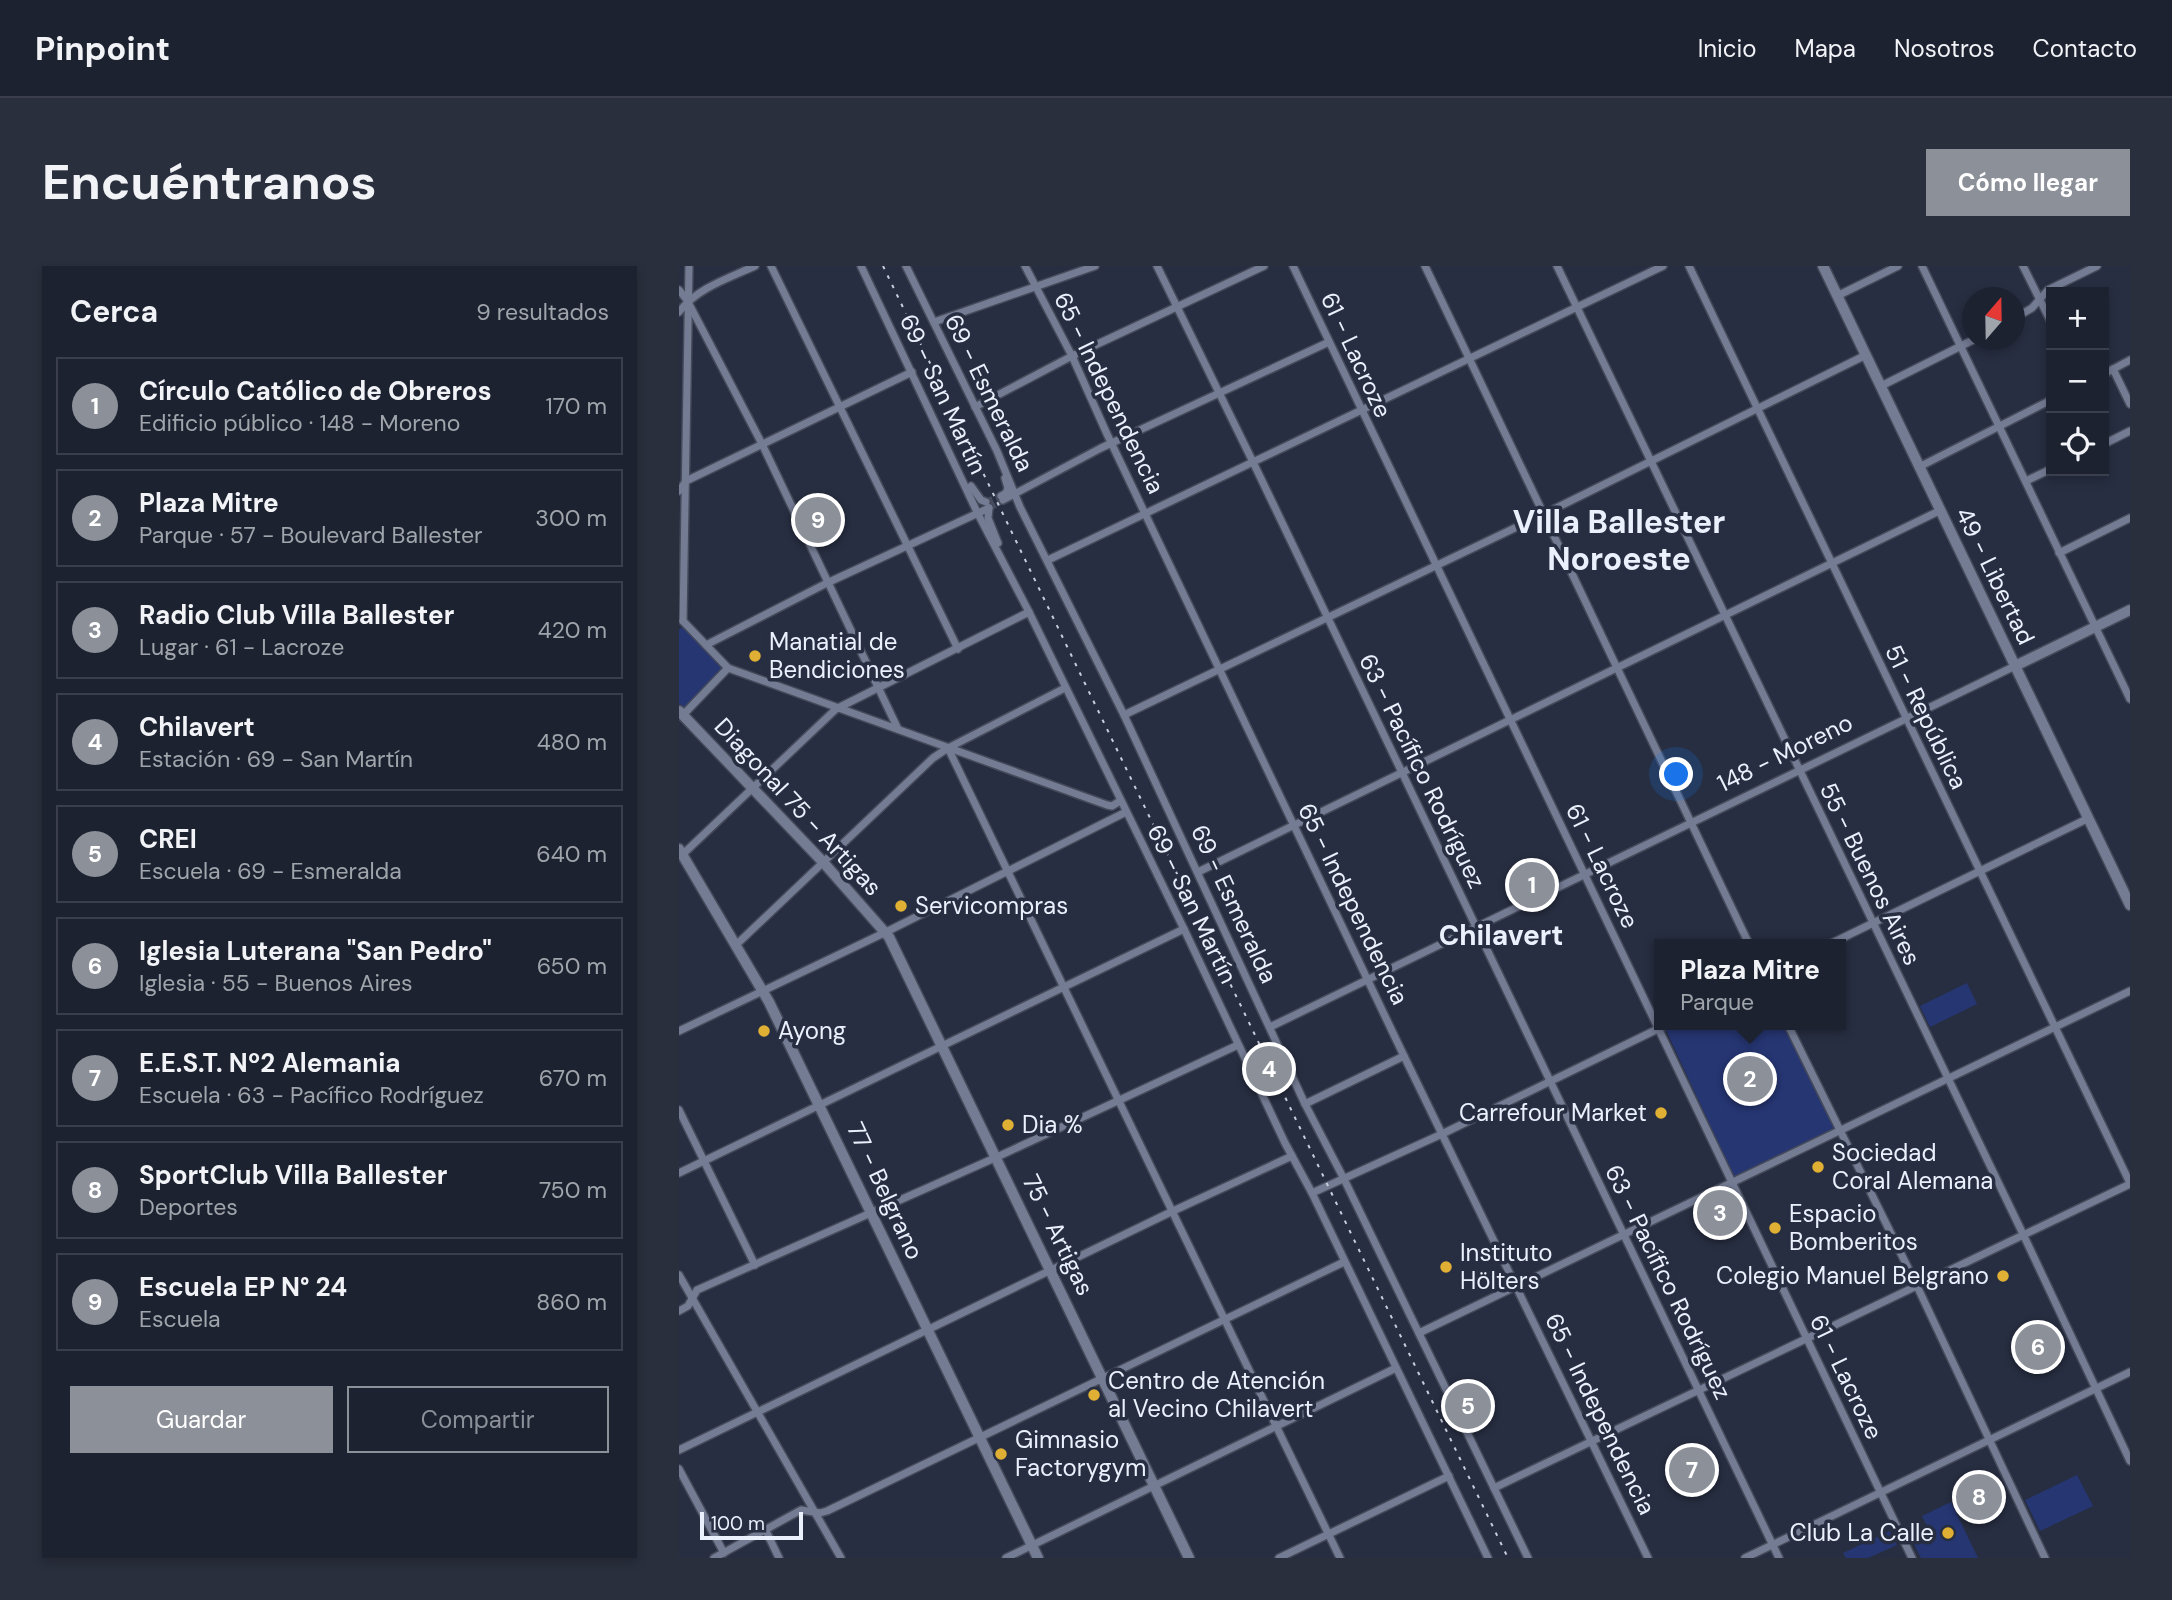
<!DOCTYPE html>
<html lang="es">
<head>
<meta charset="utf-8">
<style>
  body { margin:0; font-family:"DM Sans",sans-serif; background:#2a2f3d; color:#f1f3f6 }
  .controls { position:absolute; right:21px; top:21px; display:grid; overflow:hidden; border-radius:0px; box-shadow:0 4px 10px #0003 }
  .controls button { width:63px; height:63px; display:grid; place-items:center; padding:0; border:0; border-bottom:2px solid #3b3f4d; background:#1d2231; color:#f1f3f6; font:35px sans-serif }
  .compass { position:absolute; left:1283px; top:21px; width:63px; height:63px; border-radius:50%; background:#1d2231; box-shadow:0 4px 10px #0003; rotate:20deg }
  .scale { position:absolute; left:21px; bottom:18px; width:103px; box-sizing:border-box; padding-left:7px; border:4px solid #ebf0fd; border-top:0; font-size:19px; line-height:24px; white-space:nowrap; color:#ebf0fd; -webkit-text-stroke:5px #272e41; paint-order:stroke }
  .you { position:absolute; left:998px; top:509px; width:24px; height:24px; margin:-18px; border:5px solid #fff; border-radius:50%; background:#1a73e8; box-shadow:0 0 0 10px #1a73e833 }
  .badge { display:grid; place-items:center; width:46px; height:46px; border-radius:50%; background:#8c9099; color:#fff; font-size:23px; font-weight:700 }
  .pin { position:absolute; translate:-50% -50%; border:4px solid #fff; box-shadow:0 2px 7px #0006 }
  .popup { position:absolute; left:975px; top:673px; width:192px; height:91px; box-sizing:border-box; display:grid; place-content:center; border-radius:0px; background:#1d2231; filter:drop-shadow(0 2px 5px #0005); font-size:23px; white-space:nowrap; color:#a0a4ab }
  .popup b { font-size:26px; color:#f1f3f6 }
  .popup::after { content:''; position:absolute; left:50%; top:100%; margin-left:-14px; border:14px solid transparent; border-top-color:#1d2231 }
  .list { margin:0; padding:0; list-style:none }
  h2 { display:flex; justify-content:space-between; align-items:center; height:91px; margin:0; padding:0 28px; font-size:30px }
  h2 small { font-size:23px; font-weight:400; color:#a0a4ab }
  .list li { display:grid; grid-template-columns:46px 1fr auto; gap:21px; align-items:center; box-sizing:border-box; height:98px; margin:0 14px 14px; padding:0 14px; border:2px solid #3b3f4d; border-radius:0px }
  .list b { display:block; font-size:26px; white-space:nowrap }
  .list p { margin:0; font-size:23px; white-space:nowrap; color:#a0a4ab }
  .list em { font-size:23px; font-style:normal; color:#a0a4ab }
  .actions { display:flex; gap:14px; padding:21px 28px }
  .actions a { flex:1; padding:16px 0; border:2px solid #8c9099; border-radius:0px; text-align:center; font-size:24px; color:#8c9099 }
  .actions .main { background:#8c9099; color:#fff }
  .icon { flex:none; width:38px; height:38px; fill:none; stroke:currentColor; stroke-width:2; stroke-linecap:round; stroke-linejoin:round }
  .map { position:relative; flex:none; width:1451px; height:1292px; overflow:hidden; border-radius:0px }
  header { display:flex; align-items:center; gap:42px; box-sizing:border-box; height:98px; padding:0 35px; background:#1d2231; border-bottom:2px solid #3b3f4d }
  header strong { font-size:33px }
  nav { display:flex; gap:38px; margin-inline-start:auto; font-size:24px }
  .intro { display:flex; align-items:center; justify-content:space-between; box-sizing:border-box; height:168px; padding:0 42px }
  h1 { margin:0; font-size:49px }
  .button { padding:18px 32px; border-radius:0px; background:#8c9099; color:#fff; font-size:24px; font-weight:700 }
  main { display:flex; gap:42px; padding:0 42px }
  aside { flex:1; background:#1d2231; border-radius:0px; box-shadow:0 4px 10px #0003 }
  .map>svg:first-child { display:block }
  .green { fill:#263673 }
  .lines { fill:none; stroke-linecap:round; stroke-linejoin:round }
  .street-tunnel { stroke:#444b5d; stroke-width:7; stroke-dasharray:7 3.5; stroke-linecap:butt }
  .street-casing { stroke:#454a5a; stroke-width:10 }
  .secondary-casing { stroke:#454a5a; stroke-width:13 }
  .street { stroke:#747c94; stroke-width:7 }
  .secondary { stroke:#747c94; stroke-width:10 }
  .rail { stroke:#c8cddc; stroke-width:2; stroke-dasharray:3.5 7; stroke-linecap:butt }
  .poi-dot { fill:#e0b034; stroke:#272e41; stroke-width:2.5 }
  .labels { text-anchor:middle; stroke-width:7; stroke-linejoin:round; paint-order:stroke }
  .street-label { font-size:24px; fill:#ebf0fd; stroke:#272e41 }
  .poi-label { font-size:24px; fill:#ebf0fd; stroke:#272e41; text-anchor:start }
  .quarter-label { font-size:28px; font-weight:bold; fill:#ebf0fd; stroke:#272e41 }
  .district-label { font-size:32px; font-weight:bold; fill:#ebf0fd; stroke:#272e41 }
</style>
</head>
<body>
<header>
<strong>Pinpoint</strong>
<nav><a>Inicio</a><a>Mapa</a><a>Nosotros</a><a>Contacto</a></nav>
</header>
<div class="intro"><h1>Encuéntranos</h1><a class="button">Cómo llegar</a></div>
<main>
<aside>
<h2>Cerca<small>9 resultados</small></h2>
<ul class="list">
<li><span class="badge">1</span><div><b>Círculo Católico de Obreros</b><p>Edificio público · 148 - Moreno</p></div><em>170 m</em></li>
<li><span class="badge">2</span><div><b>Plaza Mitre</b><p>Parque · 57 - Boulevard Ballester</p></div><em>300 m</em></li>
<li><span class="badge">3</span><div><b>Radio Club Villa Ballester</b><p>Lugar · 61 - Lacroze</p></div><em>420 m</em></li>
<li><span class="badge">4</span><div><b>Chilavert</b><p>Estación · 69 - San Martín</p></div><em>480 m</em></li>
<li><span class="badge">5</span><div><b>CREI</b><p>Escuela · 69 - Esmeralda</p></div><em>640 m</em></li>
<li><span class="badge">6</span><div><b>Iglesia Luterana &quot;San Pedro&quot;</b><p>Iglesia · 55 - Buenos Aires</p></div><em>650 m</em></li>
<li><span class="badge">7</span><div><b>E.E.S.T. Nº2 Alemania</b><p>Escuela · 63 - Pacífico Rodríguez</p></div><em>670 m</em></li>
<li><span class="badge">8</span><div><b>SportClub Villa Ballester</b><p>Deportes</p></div><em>750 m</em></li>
<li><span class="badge">9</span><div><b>Escuela EP N° 24</b><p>Escuela</p></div><em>860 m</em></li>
</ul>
<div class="actions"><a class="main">Guardar</a><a>Compartir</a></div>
</aside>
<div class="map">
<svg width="1451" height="1292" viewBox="0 0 1451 1292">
  <rect width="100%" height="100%" fill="#272e41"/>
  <g class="green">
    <path d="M4,360L46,404L5,443L0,437V364Z"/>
    <path d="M1288,717L1298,738L1251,761L1241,740Z"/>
    <path d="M994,759H1107L1156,864L1056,913L986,762Z"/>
    <path d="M1398,1209L1414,1240L1361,1265L1346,1234Z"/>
    <path d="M1272,1236L1299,1292H1242L1235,1278L1253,1270L1243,1250Z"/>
    <path d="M1211,1265L1218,1279L1189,1292H1167L1164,1287Z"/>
  </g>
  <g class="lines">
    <g class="street-tunnel">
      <path d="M307,236L322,230"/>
      <path d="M310,242L324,234"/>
    </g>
    <g class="street-casing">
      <g id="street">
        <path d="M92,0L279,383"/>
        <path d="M182,0L299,248L350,346L505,663L606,877L633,927L809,1292"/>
        <path d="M227,0L318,185L341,241L445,449L626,838L665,913L849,1292"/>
        <path d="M346,0L393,90L428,168L725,790L969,1292"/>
        <path d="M478,0L574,196L1100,1292"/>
        <path d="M614,0L1233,1292"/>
        <path d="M746,0L1070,678"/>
        <path d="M878,0L1344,968L1451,1195"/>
        <path d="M1010,0L1451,917"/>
        <path d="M1243,0L1451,433"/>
        <path d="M1344,0L1372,56"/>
        <path d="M0,24L8,34L83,178L219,463"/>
        <path d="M1158,30L1219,0"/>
        <path d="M0,46C18,22 50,12 76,0"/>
        <path d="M1336,52L1353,42L1369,24L1418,0"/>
        <path d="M255,56L416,0"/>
        <path d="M1434,103L1451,138"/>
        <path d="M1425,108L1451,94"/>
        <path d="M1202,120L1294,74"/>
        <path d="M296,141L393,90L585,0"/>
        <path d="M1425,178L1451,165"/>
        <path d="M1240,201L1372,134"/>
        <path d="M1347,215L1372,203"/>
        <path d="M292,220L302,234L307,236"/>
        <path d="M0,225L7,215L233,106"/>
        <path d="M322,230L327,227L329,222L326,212"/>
        <path d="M324,234L422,182L650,76"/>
        <path d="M310,242L309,252L319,277"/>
        <path d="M1380,287L1451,252"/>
        <path d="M369,294L984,0"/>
        <path d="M4,355L49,402L428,539L433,540L441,535"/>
        <path d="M4,355L10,0"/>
        <path d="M27,379L148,317L310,242"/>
        <path d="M4,449L49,402"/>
        <path d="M445,449L863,249L1187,89"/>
        <path d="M269,482L661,1292"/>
        <path d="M2,590L157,443L350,346"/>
        <path d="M519,606L1260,245"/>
        <path d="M1151,678L1410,552"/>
        <path d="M57,679L254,492L269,482L386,422"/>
        <path d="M1109,759L1238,1020L1366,1292"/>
        <path d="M591,761L1336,400"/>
        <path d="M0,765L207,666L447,546"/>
        <path d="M626,838L725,790"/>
        <path d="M0,844L76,999"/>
        <path d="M0,907L505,663"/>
        <path d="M633,927L763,868L987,759"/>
        <path d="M0,1009L162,1292"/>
        <path d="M0,1045L9,1040L18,1024L318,891L559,779"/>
        <path d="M740,1067L1451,725"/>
        <path d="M0,1184L494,945L613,890"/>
        <path d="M0,1203L45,1287"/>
        <path d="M815,1222L1451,918"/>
        <path d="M87,1265L100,1292"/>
        <path d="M35,1292L122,1244L141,1247L148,1245L665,996"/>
        <path d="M327,1292L717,1102"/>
        <path d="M600,1292L770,1210"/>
        <path d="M1066,1292L1451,1106"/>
      </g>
    </g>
    <g class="secondary-casing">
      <g id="secondary">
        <path d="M1144,0L1451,639"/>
        <path d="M1336,400L1451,344"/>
        <path d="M0,445L144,596L210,671L510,1292"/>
        <path d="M0,583L90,736L359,1292"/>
      </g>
    </g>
    <use href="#street" class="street"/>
    <use href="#secondary" class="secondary"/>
    <path class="rail" d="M204,0L829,1292"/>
  </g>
  <g class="poi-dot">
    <circle cx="76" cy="390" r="7"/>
    <circle cx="222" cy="640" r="7"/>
    <circle cx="85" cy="765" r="7"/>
    <circle cx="982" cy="847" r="7"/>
    <circle cx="329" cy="859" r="7"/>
    <circle cx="1139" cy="901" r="7"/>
    <circle cx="1096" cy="962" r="7"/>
    <circle cx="767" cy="1001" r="7"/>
    <circle cx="1324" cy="1010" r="7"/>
    <circle cx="415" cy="1129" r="7"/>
    <circle cx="322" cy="1188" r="7"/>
    <circle cx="1269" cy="1267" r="7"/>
  </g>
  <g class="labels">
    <g class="street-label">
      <text transform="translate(677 89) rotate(65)" y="8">61 - Lacroze</text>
      <text transform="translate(310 127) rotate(64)" y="8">69 - Esmeralda</text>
      <text transform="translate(430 127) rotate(64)" y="8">65 - Independencia</text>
      <text transform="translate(264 128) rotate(65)" y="8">69 - San Martín</text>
      <text transform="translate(1316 310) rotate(64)" y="8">49 - Libertad</text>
      <text transform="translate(1247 451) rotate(64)" y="8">51 - República</text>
      <text transform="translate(1106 487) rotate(-26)" y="8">148 - Moreno</text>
      <text transform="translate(743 505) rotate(64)" y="8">63 - Pacífico Rodríguez</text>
      <text transform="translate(119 541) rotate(47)" y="8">Diagonal 75 - Artigas</text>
      <text transform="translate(923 600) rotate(64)" y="8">61 - Lacroze</text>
      <text transform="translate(1191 608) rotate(64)" y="8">55 - Buenos Aires</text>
      <text transform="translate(513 638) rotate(64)" y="8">69 - San Martín</text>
      <text transform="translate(555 638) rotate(65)" y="8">69 - Esmeralda</text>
      <text transform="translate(674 638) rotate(64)" y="8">65 - Independencia</text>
      <text transform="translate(206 925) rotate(65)" y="8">77 - Belgrano</text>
      <text transform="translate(379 969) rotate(64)" y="8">75 - Artigas</text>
      <text transform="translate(989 1016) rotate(64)" y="8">63 - Pacífico Rodríguez</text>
      <text transform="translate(1167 1111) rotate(64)" y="8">61 - Lacroze</text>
      <text transform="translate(921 1148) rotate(64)" y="8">65 - Independencia</text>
    </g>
    <g class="poi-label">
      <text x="90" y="384">Manatial de<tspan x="90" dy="28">Bendiciones</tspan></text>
      <text x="236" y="648">Servicompras</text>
      <text x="99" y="773">Ayong</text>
      <text x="968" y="855" text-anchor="end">Carrefour Market</text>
      <text x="343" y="867">Dia %</text>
      <text x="1153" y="895">Sociedad<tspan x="1153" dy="28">Coral Alemana</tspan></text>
      <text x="1110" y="956">Espacio<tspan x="1110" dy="28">Bomberitos</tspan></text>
      <text x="781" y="995">Instituto<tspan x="781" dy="28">Hölters</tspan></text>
      <text x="1310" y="1018" text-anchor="end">Colegio Manuel Belgrano</text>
      <text x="429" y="1123">Centro de Atención<tspan x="429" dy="28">al Vecino Chilavert</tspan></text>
      <text x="336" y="1182">Gimnasio<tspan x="336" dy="28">Factorygym</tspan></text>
      <text x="1255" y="1275" text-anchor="end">Club La Calle</text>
    </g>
    <g class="quarter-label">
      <text x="822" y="679">Chilavert</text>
    </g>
    <g class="district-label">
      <text x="940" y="267">Villa Ballester<tspan x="940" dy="37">Noroeste</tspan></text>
    </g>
  </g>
</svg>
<div class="controls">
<button>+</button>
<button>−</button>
<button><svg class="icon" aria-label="locate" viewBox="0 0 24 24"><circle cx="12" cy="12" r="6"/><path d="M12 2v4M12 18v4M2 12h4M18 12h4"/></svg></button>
</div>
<svg class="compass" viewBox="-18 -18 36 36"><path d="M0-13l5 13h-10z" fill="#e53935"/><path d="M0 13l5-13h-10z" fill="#a0a4ab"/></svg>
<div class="scale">100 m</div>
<div class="you"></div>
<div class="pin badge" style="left:853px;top:619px">1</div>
<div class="pin badge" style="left:1071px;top:813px">2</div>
<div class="popup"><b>Plaza Mitre</b>Parque</div>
<div class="pin badge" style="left:1041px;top:947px">3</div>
<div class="pin badge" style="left:590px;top:803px">4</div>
<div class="pin badge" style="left:789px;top:1140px">5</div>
<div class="pin badge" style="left:1359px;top:1081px">6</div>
<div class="pin badge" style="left:1013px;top:1204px">7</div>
<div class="pin badge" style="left:1300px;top:1231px">8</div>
<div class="pin badge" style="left:139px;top:254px">9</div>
</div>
</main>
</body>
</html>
